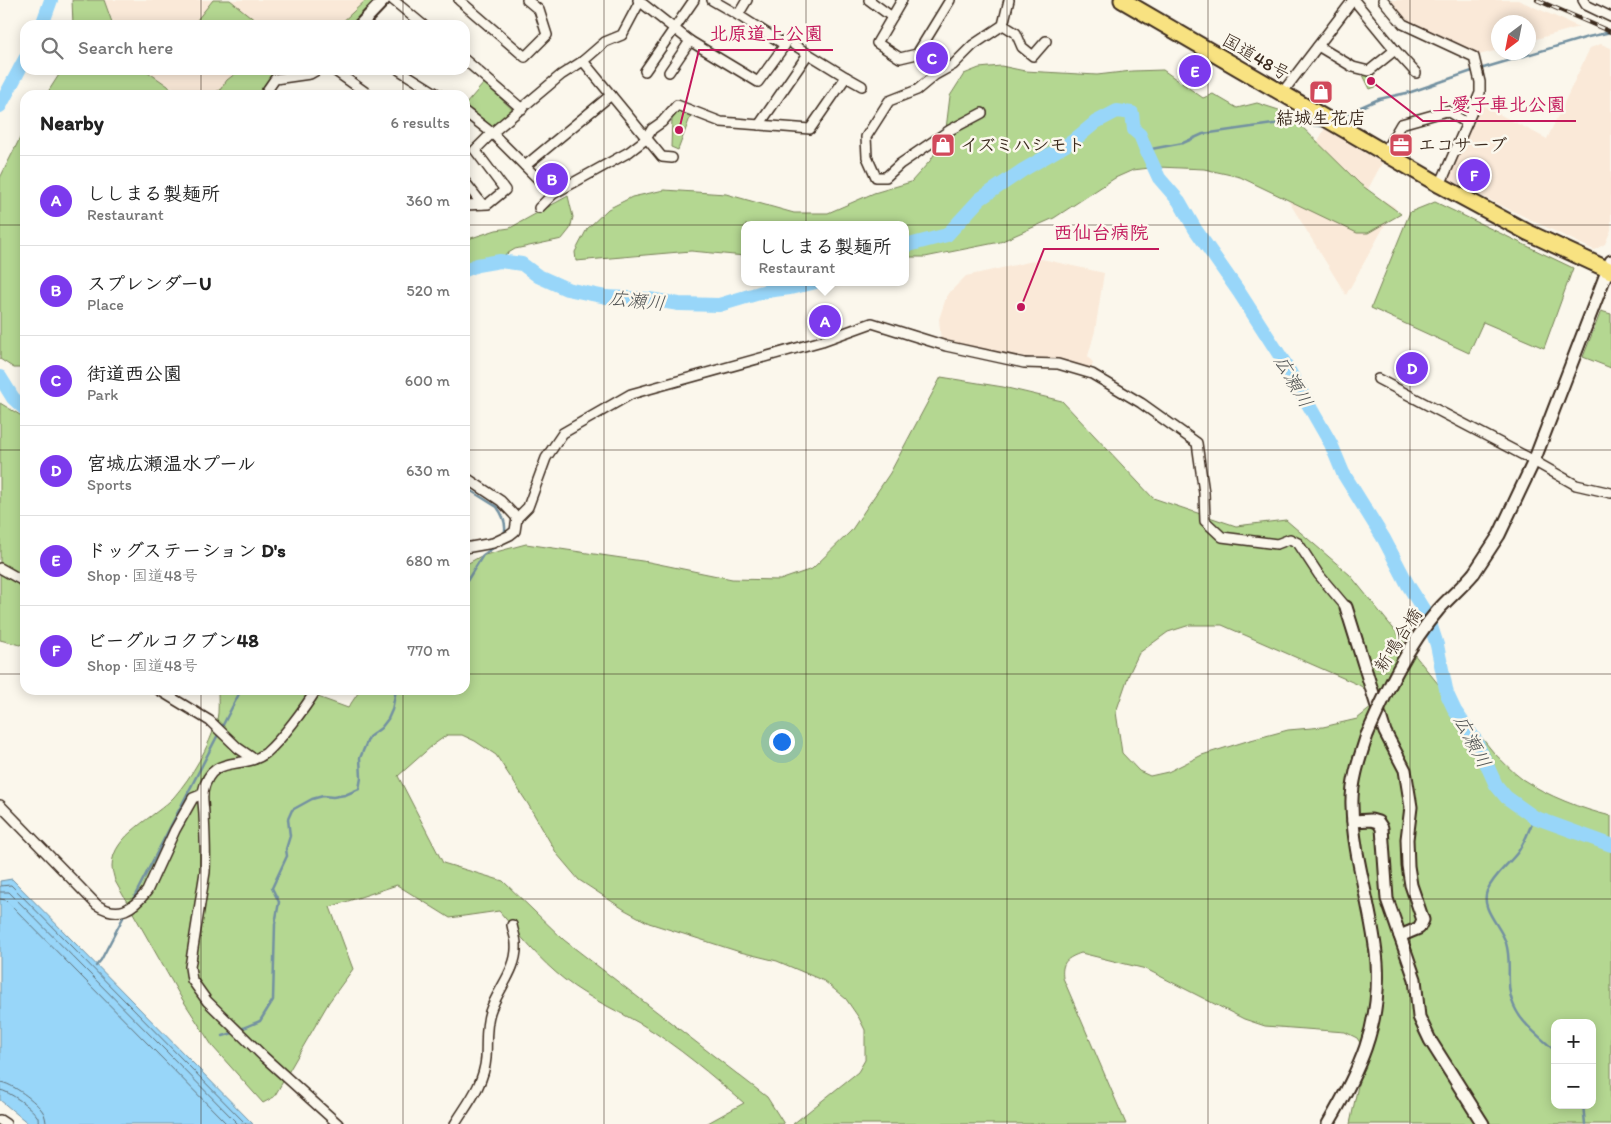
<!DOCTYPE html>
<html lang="en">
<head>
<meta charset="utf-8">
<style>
  body { margin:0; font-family:Itim,"Klee One",sans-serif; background:#f2f2f2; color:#222 }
  .controls { position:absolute; right:15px; bottom:15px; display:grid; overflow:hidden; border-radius:10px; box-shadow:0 2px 12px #0003 }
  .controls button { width:45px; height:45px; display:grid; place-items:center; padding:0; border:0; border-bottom:1px solid #e0e0e0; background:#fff; color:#222; font:25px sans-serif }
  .compass { position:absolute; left:1491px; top:15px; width:45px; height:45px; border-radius:50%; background:#fff; box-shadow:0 2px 12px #0003; rotate:212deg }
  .you { position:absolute; left:781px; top:741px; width:18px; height:18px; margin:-12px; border:4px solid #fff; border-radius:50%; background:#1a73e8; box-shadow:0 0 0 8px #1a73e833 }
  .badge { display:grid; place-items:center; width:32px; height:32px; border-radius:50%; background:#7c3aed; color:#fff; font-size:16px; font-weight:700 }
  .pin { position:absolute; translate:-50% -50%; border:2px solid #fff; box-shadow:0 1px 5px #0006 }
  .popup { position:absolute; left:741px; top:221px; width:168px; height:65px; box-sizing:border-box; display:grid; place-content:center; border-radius:10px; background:#fff; filter:drop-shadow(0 1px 4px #0005); font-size:16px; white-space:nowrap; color:#767676 }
  .popup b { font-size:19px; color:#222 }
  .popup::after { content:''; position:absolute; left:50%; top:100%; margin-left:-10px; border:10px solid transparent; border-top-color:#fff }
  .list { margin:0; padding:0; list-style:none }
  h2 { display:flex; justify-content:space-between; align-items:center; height:65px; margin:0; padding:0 20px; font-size:21px }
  h2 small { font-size:16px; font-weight:400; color:#767676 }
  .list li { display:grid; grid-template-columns:32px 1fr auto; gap:15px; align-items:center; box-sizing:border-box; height:90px; padding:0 20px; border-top:1px solid #e0e0e0 }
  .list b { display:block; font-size:19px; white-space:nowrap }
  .list p { margin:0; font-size:16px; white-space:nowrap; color:#767676 }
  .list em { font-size:16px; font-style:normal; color:#767676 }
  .icon { flex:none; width:28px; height:28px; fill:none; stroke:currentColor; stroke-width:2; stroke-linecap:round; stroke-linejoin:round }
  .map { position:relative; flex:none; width:1611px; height:1124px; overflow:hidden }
  .search { position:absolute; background:#fff; box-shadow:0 2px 12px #0003; left:20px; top:20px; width:450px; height:55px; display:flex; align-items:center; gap:12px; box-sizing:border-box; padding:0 18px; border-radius:15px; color:#767676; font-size:19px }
  .panel { position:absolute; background:#fff; box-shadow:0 2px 12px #0003; left:20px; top:90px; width:450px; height:605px; border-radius:15px }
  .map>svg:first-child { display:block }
  .built { fill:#fae9d8 }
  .green { fill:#b4d791; stroke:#788058; fill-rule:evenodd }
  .water { fill:#98d6f9; stroke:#7391a1 }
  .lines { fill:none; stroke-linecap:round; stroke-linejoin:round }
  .shore { stroke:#606f76; stroke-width:1 }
  .stream { stroke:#7391a1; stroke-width:2.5 }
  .river { stroke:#98d6f9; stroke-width:14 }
  .minor-casing { stroke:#3b2a1e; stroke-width:12 }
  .tertiary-casing { stroke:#3b2a1e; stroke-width:15 }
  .trunk-casing { stroke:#3b2a1e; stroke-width:19 }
  .minor { stroke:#fbf7ec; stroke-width:9 }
  .tertiary { stroke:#fbf7ec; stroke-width:11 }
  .trunk { stroke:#f8e281; stroke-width:15 }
  .rail-casing { stroke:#3b2a1e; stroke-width:4.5 }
  .rail { stroke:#fbf7ec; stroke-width:2.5; stroke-dasharray:8; stroke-linecap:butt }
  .tertiary-bridge-casing { stroke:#3b2a1e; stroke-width:15; stroke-linecap:butt }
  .tertiary-bridge { stroke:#fbf7ec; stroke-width:11 }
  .grid { fill:none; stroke:#3b2a1e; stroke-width:1; stroke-opacity:0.55 }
  .labels { text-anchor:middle; stroke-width:5; stroke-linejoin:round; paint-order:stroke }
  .street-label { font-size:18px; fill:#3b2a1e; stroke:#fbf7ec }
  .poi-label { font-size:18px; font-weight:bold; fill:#3b2a1e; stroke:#fbf7ec; text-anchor:start }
  .water-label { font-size:19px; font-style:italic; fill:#525555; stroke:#fbf7ec }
  .leader { fill:none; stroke:#c2185b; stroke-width:2 }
  .callout-dot { fill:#c2185b; stroke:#fbf7ec; stroke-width:2 }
  .callout-label { font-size:19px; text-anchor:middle; font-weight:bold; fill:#c2185b; stroke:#fbf7ec; stroke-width:5; stroke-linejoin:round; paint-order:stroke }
</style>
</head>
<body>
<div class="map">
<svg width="1611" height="1124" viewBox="0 0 1611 1124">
  <rect width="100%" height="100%" fill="#fbf7ec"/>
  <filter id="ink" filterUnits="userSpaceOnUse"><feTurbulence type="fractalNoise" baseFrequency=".02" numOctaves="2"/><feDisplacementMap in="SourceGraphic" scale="10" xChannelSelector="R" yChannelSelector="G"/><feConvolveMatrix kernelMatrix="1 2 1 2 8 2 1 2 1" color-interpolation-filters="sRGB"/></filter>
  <g filter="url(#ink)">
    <g class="built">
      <path d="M104,0H376L353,25H114Z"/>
      <path d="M1389,0H1518L1579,27L1529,41L1528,22H1498V50L1479,55L1406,20Z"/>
      <path d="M1601,44L1611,48V230L1605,244L1594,250L1446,179L1478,103L1547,139L1590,48Z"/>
      <path d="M145,70H311L226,95H192L167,85Z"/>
      <path d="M1325,128L1382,163L1367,191L1395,207L1346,295L1283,192L1303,169Z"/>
      <path d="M1042,259L1104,273L1095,331L1088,356L1093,363L1091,369L941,342L939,319L947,295L966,276Z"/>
    </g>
    <g class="green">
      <path d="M72,0H104L113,25H73Z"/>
      <path d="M213,0H230L261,25H193Z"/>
      <path d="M366,0H376L353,25H339Z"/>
      <path d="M926,45L948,61L928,68L918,56Z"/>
      <path d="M1001,66L1025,71L1097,75L1132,71L1163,70L1203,98L1213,94L1237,108L1257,103L1288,113L1360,184L1401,214L1368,233H1357L1240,177L1204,169L1158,167L1133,170L1115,178L1054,218L1000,242L925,257H905V225H745V256L691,251L576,261L575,252L587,229L608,209L632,197L664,190L726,194L794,213H828L874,193L911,182L930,161L945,137L950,96L964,74L979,68Z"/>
      <path d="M62,70H145L168,86L175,95H46Z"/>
      <path d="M240,70H311L268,83L262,95H208L220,90L227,80Z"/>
      <path d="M1372,72L1378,86L1370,89L1363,75Z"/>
      <path d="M484,83L513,110L493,129L465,105Z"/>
      <path d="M678,111L691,115L678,150L671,147L672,119Z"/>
      <path d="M25,128V368H14L0,359V178Z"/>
      <path d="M568,196L573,217L570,229L562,239L515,249L500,258L465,264V240L496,230L510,228Z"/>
      <path d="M1435,202L1573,268L1544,348L1483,322L1469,353L1371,308L1410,212Z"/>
      <path d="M1601,311L1611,314V368L1583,357Z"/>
      <path d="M941,377L1003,387L1062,401L1153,498L1236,526L1286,520L1350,575L1494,753C1503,761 1512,772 1522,779C1548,796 1581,809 1611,816V1124H1350L1363,1061L1361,1044L1357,1038L1345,1032L1265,1026L1244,1019L1146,969L1081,953C1067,958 1061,962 1063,978L1126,1124H793L858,1072L865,1060V1030L859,1018L846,999L824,981L777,961L740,952L649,923L625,910L579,880L557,854L528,804L496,755L475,741L462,735H447L433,745L398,776L443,863L503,881L564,940L767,1097L784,1124H706L744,1103C711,1075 678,1046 641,1024C616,1010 588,998 565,980C540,961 520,935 499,911L450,918L397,885L330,907L353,969L329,1002L274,1097L263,1103L213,1047L179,994L115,881C114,876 112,871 112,866C112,835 156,817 174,797C192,776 209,747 217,720C219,711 218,700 218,690H299L348,708L360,690H465V565L481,556L526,544L649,562L732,579L780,580L812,569L851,531L890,473ZM1190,625H1222L1359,685L1374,695L1377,703L1357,719L1323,727L1288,730L1247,741L1202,755L1168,772L1150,776L1139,771L1122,753L1116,712L1129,674L1139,653L1168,632ZM1555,1023H1592V1105H1555Z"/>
      <path d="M0,403L25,418V641L20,645L0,640Z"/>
    </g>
    <path class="water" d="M12,879L253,1124H29L0,1100V881Z"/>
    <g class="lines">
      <g class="shore">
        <path d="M0,886L11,885L246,1124"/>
        <path d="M0,892H9L238,1124"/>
        <path d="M0,899L6,900L227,1124"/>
        <path d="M0,1082C12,1083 37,1102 43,1112C45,1116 46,1120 46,1124"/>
        <path d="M0,1090C9,1091 32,1108 37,1116C39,1119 38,1120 38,1124"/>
      </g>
      <g class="stream">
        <path d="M1480,69L1588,37L1611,32"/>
        <path d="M1343,115L1379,99L1411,92L1475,70"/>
        <path d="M1146,150L1183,143L1203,134L1273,124L1293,123L1321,126"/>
        <path d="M465,487L497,507C503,515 507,526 504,536"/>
        <path d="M465,584L483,555L499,544"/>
        <path d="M1534,817C1530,829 1525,841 1518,852C1508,865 1494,875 1487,891C1480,909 1501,926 1506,943C1513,966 1503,986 1516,1010C1524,1026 1542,1038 1555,1051"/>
        <path d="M131,903L241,690"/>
        <path d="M96,966L101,960L126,912"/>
        <path d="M241,1029L260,1021L273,1000L275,924L279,902L272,888L287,856L286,849L290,836L288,819L292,810L312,799L323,796L333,797L345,795L359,789L361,778L360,758L369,737L381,728L388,719L392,710L396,690"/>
        <path d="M223,1036L236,1032"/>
        <path d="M1583,1105L1585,1124"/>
      </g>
      <g class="river">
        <path d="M42,25L51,0"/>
        <path d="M0,106L25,59"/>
        <path d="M905,246L947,235L980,199L1023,170L1073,141L1096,122L1117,111L1132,113L1134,130L1140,135L1146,150L1159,178L1179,201L1195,229L1239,292L1284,362L1331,444L1343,473L1384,539L1408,585L1428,617L1437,645L1447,694L1455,711L1476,741L1496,785L1506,797L1534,817L1611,845"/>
        <path d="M465,270L477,265L500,261L522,264L538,276L567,289L606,297L649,299L679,304L719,305L766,291L790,288L816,282"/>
        <path d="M0,377L13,398L25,409"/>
      </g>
      <g class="minor-casing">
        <g id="minor">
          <path d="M393,0L423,25"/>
          <path d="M459,0L525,57L547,35L539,10L527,0"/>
          <path d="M638,0L690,41L758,82L785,45L738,15L747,0"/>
          <path d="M712,0L738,15"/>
          <path d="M869,0L892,17"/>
          <path d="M902,0L877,43L900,58L917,54L950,0"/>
          <path d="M1383,0L1403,24L1474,57L1480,82V93L1440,185"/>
          <path d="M1583,0L1586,5L1611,17"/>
          <path d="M1003,25L1016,33L1022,47L1033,56L1046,41"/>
          <path d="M1318,46L1353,67L1369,71L1395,50L1354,0"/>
          <path d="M1395,50L1416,73"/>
          <path d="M465,60L522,109"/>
          <path d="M583,61L605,42L622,35L640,1"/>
          <path d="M334,70L365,92V95"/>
          <path d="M399,70L439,95"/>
          <path d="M645,71L694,0"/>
          <path d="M669,72L690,41"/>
          <path d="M846,77L862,86"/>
          <path d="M1282,93L1353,0"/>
          <path d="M264,95L275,79L310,74L317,70"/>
          <path d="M465,112L492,133L553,194L629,152L646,139L652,129L662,122L677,105L721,122L810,129L846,77L794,45"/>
          <path d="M982,113L950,130L900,164L886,177H876L867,157L866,137L889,101L917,90L935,75L953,65L973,45L1003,25L1009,0"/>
          <path d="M759,125L808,54"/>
          <path d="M1384,153L1401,124L1447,111L1467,123"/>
          <path d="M525,166L611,95"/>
          <path d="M465,182L482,204"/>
          <path d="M465,205L488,204L505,190L475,150L492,133L561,75L583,61L662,157L672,158"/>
          <path d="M539,208L553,194"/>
          <path d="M1378,379L1525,456L1576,485L1611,493"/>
          <path d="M465,477L501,501L517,518"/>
          <path d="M465,548L493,543L510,535L515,531L517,518L528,507L546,458L563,433L631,394L822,341L872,323L946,346L1024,363L1058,364L1092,374L1141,403L1197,443L1204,493L1205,521L1222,537L1277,544L1290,539L1298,543L1319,575L1346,607"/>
          <path d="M0,568L25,582"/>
          <path d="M159,690L210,721L238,748L254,759"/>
          <path d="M316,690C305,708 282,739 266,753C243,771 211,752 203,792C202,799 204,808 204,815C205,834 206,853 205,872L190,967L192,980L207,1001L264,1057L338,1124"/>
          <path d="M0,805L97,905C119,919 133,909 147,891L175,830L193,798L203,794"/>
          <path d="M0,1120L6,1124"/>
          <path d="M455,1124C468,1103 484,1084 486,1058C487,1043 485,1027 490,1012C497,990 518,969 516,944C516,938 513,931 512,925"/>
        </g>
      </g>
      <g class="tertiary-casing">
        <g id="tertiary">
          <path d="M360,25L384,0"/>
          <path d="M1474,573L1499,535L1534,461L1611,261"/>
          <path d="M1346,607L1385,732L1405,770L1411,807L1407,839L1408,866L1411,885L1423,920L1419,928L1400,936"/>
          <path d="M1353,821L1371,820L1378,822L1382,828L1387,899L1415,979L1419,1017L1430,1040L1483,1124"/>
          <path d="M1328,1124C1359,1071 1381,1026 1377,963C1373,910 1353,859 1352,805C1351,782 1360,757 1367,735"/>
        </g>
      </g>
      <g class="trunk-casing">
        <path id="trunk" d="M1122,0L1440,185L1527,232L1611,271"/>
      </g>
      <use href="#minor" class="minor"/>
      <use href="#tertiary" class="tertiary"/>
      <use href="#trunk" class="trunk"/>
      <g class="rail-casing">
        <path id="rail" d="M1537,0L1611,32"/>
      </g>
      <use href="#rail" class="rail"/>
      <g class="tertiary-bridge-casing">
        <path id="tertiary-bridge" d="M1367,735C1387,690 1407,646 1439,609C1450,597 1463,586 1474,573"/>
      </g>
      <use href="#tertiary-bridge" class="tertiary-bridge"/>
    </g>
  </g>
  <path class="grid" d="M201,0V25M403,0V25M604,0V1124M806,0V1124M1007,0V1124M1208,0V1124M1410,0V1124M201,70V95M403,70V95M0,225H25M465,225H1611M0,450H25M465,450H1611M0,674H25M465,674H1611M201,690V1124M403,690V1124M0,899H1611"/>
  <defs>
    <g id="shop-square" transform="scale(1.25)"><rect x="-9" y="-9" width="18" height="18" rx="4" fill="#d1495b" stroke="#fbf7ec"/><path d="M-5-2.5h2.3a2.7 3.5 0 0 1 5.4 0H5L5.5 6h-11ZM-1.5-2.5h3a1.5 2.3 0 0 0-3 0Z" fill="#fff"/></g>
    <g id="office-square" transform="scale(1.25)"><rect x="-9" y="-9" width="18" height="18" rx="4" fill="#d1495b" stroke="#fbf7ec"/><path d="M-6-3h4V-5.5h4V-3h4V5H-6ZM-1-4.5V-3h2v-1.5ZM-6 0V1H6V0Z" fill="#fff"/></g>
  </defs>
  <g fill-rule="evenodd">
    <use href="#shop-square" x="1321" y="92"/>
    <use href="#shop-square" x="943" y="145"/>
    <use href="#office-square" x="1401" y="145"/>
  </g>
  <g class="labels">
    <g class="street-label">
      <text transform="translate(1256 57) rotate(30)" y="6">国道48号</text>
      <text transform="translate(1398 640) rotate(-57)" y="6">新鳴合橋</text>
    </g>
    <g class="poi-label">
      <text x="1321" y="124" text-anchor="middle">結城生花店</text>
      <text x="960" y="151">イズミハシモト</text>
      <text x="1418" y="151">エコサーブ</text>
    </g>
    <g class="water-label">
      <text transform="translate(637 300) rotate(6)" y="7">広瀬川</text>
      <text transform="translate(1294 381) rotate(60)" y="7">広瀬川</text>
      <text transform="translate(1473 741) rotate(62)" y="7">広瀬川</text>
    </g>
  </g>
  <path class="leader" d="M679 130L699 50H833M1371 81L1423 121H1576M1021 307L1044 249H1159"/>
  <g class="callout-dot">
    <circle cx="679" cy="130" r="5"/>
    <circle cx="1371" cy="81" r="5"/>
    <circle cx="1021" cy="307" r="5"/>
  </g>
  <g class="callout-label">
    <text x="766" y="40">北原道上公園</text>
    <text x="1499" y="111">上愛子車北公園</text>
    <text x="1101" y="239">西仙台病院</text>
  </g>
</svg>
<div class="controls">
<button>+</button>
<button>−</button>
</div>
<svg class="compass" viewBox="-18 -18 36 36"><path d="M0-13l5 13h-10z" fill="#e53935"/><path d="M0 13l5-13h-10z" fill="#767676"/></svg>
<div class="you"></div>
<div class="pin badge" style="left:825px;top:321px">A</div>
<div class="popup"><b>ししまる製麺所</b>Restaurant</div>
<div class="pin badge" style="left:552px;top:179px">B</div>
<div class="pin badge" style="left:932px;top:58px">C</div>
<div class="pin badge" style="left:1412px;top:368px">D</div>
<div class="pin badge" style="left:1195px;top:71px">E</div>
<div class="pin badge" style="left:1474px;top:175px">F</div>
<div class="search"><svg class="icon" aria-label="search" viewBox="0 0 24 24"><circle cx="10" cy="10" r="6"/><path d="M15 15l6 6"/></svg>Search here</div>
<section class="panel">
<h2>Nearby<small>6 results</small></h2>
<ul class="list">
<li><span class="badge">A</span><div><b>ししまる製麺所</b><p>Restaurant</p></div><em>360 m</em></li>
<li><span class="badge">B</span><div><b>スプレンダーU</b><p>Place</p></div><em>520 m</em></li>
<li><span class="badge">C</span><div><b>街道西公園</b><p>Park</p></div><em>600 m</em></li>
<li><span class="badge">D</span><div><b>宮城広瀬温水プール</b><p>Sports</p></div><em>630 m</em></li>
<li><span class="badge">E</span><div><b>ドッグステーション D's</b><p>Shop · 国道48号</p></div><em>680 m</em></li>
<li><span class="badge">F</span><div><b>ビーグルコクブン48</b><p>Shop · 国道48号</p></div><em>770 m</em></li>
</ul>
</section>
</div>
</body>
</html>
